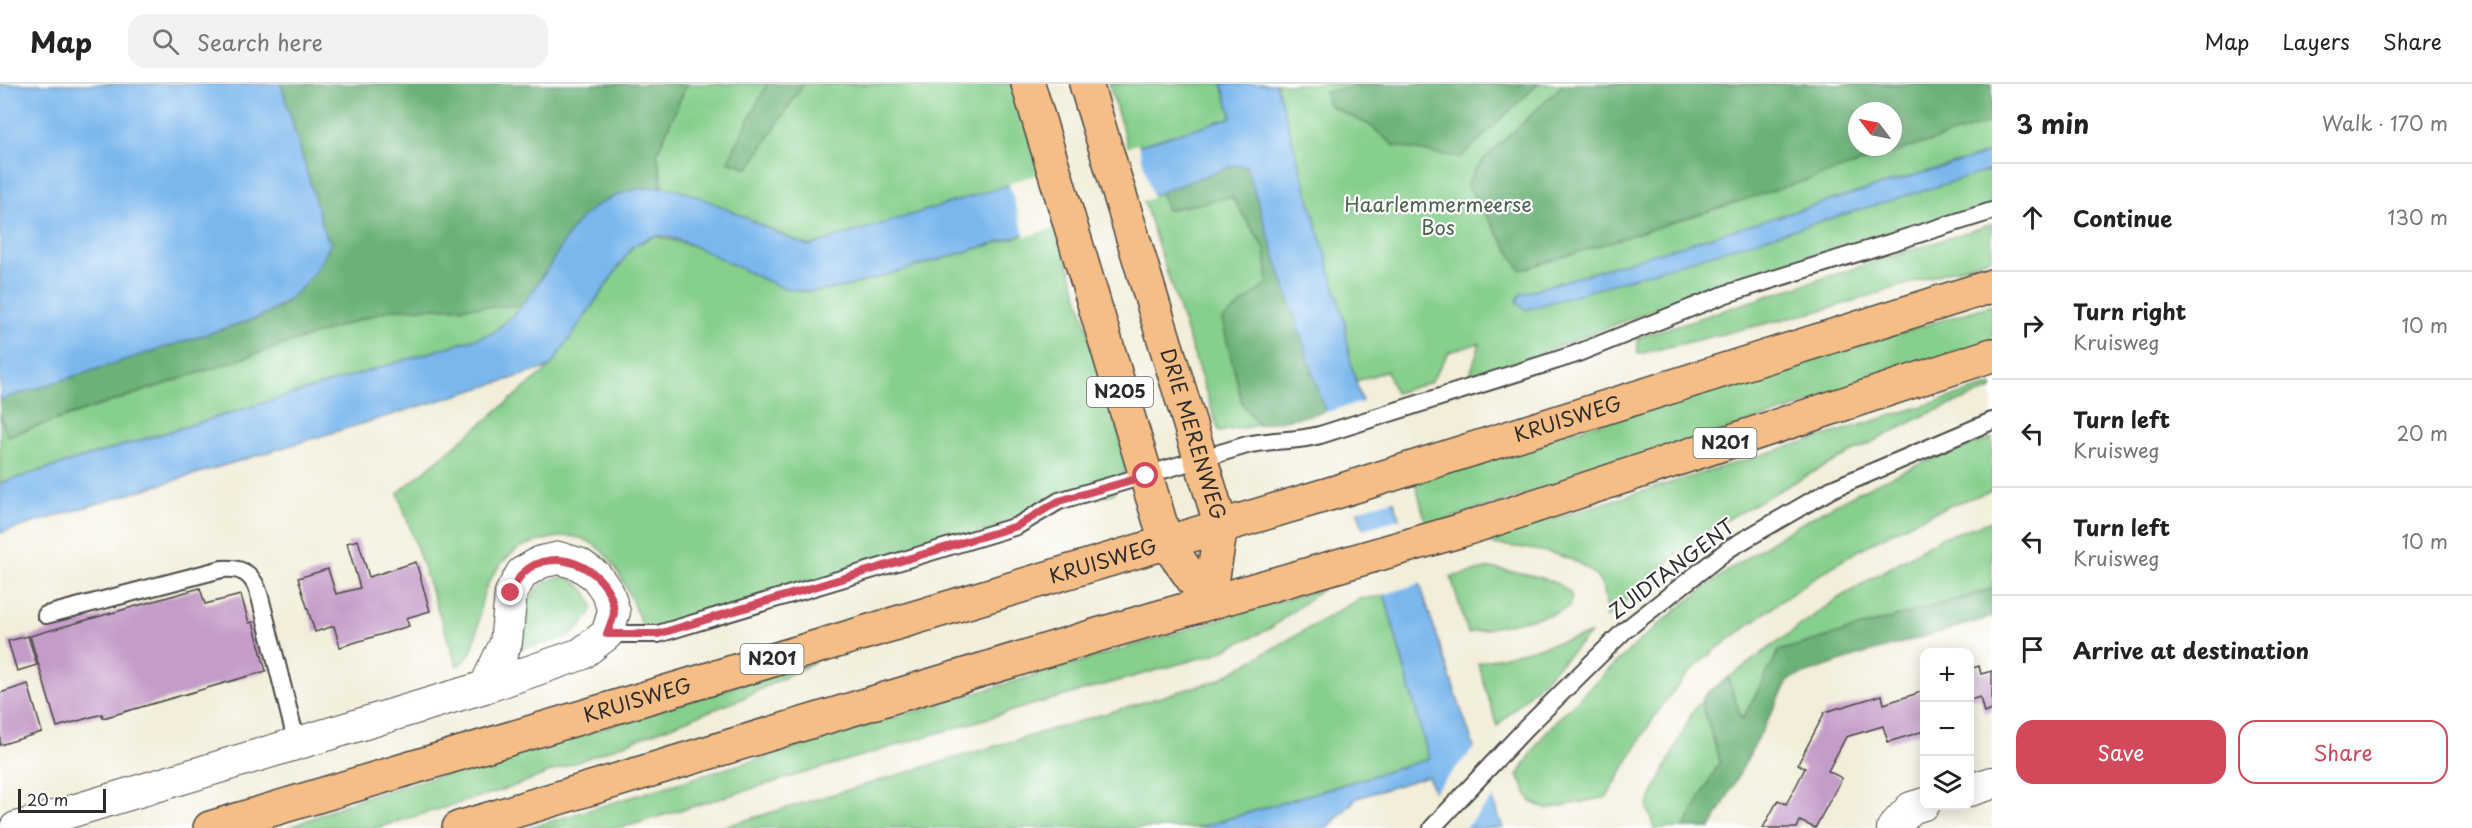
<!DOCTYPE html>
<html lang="en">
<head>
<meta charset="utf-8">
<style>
  body { margin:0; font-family:"Playpen Sans",sans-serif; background:#f2f2f2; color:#222 }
  .controls { position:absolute; right:18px; bottom:18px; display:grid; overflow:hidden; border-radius:12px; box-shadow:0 3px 15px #0003 }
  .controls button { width:54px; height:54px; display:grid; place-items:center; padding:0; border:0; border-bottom:2px solid #e0e0e0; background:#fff; color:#222; font:30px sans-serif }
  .compass { position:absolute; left:1848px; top:18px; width:54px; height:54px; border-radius:50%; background:#fff; box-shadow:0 3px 15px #0003; rotate:302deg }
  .scale { position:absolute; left:18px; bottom:15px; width:88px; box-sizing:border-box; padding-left:6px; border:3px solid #2b2b2b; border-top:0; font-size:16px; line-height:21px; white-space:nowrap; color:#2b2b2b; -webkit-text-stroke:4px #fff; paint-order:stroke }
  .stop { position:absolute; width:18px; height:18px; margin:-14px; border:4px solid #d1495b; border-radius:50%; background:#fff }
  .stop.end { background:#d1495b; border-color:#fff; box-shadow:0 2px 6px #0008 }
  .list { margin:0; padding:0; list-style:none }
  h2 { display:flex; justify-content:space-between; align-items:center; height:78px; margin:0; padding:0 24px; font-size:26px }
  h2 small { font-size:20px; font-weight:400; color:#767676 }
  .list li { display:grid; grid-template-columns:39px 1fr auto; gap:18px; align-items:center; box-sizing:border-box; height:108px; padding:0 24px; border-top:2px solid #e0e0e0 }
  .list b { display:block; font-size:22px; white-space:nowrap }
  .list p { margin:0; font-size:20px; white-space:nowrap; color:#767676 }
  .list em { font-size:20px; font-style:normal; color:#767676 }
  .actions { display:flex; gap:12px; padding:18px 24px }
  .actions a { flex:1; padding:14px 0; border:2px solid #d1495b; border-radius:18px; text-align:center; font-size:21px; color:#d1495b }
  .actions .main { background:#d1495b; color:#fff }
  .icon { flex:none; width:33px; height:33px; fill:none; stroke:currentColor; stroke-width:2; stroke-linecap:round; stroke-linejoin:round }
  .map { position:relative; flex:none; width:1992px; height:744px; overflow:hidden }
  header { display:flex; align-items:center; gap:36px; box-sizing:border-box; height:84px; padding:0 30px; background:#fff; border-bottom:2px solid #e0e0e0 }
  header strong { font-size:28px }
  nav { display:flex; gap:33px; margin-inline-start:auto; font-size:21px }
  .search { width:420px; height:54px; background:#f2f2f2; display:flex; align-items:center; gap:15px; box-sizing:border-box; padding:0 21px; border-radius:18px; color:#767676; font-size:22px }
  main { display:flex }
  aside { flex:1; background:#fff }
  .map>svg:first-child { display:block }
  .green { fill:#86cf8c; stroke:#587d5c; stroke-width:1.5; fill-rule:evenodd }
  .forest { fill:#6cb278; stroke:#4c6e52; stroke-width:1.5; fill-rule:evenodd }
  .water { fill:#7ab7ed; stroke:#52718c; stroke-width:1.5 }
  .pier { fill:#f2eeda }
  .building { fill:#c49cc8 }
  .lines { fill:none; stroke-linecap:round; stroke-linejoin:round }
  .service-casing { stroke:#494845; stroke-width:20 }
  .minor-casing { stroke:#494845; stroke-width:34 }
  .primary-casing { stroke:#494845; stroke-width:36 }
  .trunk-casing { stroke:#494845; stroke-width:36 }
  .service { stroke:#fff; stroke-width:16 }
  .minor { stroke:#fff; stroke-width:32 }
  .primary { stroke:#f6be87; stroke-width:33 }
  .trunk { stroke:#f6be87; stroke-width:33 }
  .route { stroke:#d1495b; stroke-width:8 }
  .labels { text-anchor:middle; stroke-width:4.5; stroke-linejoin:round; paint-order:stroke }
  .shield { fill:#fff; stroke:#6b6b6b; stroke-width:1.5 }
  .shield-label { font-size:18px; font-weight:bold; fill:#2b2b2b }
  .park-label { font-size:20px; fill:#4b644d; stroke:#fff }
  .street-label { font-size:20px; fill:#2b2b2b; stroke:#fff }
</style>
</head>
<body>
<header>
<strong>Map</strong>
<div class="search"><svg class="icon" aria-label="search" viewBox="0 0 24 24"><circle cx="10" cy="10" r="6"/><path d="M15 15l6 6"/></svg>Search here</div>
<nav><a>Map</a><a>Layers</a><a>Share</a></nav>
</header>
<main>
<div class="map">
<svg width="1992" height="744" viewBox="0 0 1992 744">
  <rect width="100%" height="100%" fill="#fff"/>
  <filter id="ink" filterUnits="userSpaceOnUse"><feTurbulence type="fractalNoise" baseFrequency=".0167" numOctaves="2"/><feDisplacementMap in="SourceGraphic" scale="12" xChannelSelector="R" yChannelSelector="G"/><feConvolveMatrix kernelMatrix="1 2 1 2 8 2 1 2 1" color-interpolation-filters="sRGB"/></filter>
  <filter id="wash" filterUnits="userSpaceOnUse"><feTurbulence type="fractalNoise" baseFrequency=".008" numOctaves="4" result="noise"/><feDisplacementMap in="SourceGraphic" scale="24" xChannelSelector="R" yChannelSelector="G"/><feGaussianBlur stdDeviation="1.35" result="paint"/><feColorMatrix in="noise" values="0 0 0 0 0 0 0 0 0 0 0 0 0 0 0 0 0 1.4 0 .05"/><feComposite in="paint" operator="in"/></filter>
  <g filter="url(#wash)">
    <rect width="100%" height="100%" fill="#f2eeda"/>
    <g class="green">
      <path d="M687,0H767L728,77L748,84L803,0H1014L1042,92L809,162C759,145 714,117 663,103L657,69Z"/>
      <path d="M1109,0H1222L1232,33L1129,66Z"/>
      <path d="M1261,0H1992V123L1676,217L1468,297L1480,259L1449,268L1431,298L1395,309L1387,287L1350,299ZM1857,27H1893V63H1857Z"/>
      <path d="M1160,108L1167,126L1232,113L1265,165L1268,199L1242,319L1259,341L1219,348L1143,115Z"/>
      <path d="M1992,140V174L1827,225L1638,270L1637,254Z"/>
      <path d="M1057,141L1128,381L1114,409L645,549C628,509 609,440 553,454C543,456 527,459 518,465C503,474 488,495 483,512C476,535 481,569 457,582L398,409L550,283L633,162L655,152L853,201Z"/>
      <path d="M1992,221V261L1427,442L1414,395Z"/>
      <path d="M524,222L491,250L0,399V332L8,352L392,225Z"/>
      <path d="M1992,301V305L1925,331L1802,394L1699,451L1606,534C1606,522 1607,509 1600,498C1580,465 1511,463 1476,458Z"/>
      <path d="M1992,354V407C1903,434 1824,484 1750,540C1723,560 1696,579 1675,605C1649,636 1628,678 1607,713L1547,725L1531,718L1518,692C1527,677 1536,660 1548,646C1563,629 1580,614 1596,598C1708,488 1842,401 1992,354Z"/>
      <path d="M1992,437V505L1779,567L1742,636L1728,594L1837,515L1940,454Z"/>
      <path d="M1490,484C1511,488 1563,492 1572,513L1568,524L1553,530L1468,549L1451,493Z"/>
      <path d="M567,493C581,501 589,508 593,524C575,559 555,556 520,565C524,532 525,494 567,493Z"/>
      <path d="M1324,504L1269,545L1215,570L1028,622L621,744H529Z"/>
      <path d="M1385,512L1429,675L1197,744H719L1218,596L1359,515Z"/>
      <path d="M1590,550L1508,631L1497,642L1478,579Z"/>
      <path d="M815,578L739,616L509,704L376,744H288L367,712L532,666Z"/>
      <path d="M1701,617L1720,677L1684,744H1654L1647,722L1693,627Z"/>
    </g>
    <g class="forest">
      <path d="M281,0H687L657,69L663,103L659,102L544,189L524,222L392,225L7,352L0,332V316L257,234L284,221L331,159L325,150Z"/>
      <path d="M767,0H803L749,84L728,77Z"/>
      <path d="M1372,0H1538L1460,74L1395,62L1369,41L1328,21L1325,8Z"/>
      <path d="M1564,0H1992V38L1521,186L1467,101L1474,87L1485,74ZM1857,27H1893V63H1857Z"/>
      <path d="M1234,81L1247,82L1326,328L1259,341L1242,319L1222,236L1268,199L1265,165L1232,113L1167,126L1160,108Z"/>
      <path d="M1992,505V533L1857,572L1789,595L1711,744H1684L1720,677L1701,617L1707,609L1728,594L1742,636L1779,567Z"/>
    </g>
    <g class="water">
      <path d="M0,0H281L325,150L331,159C312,197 295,216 257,234L0,316Z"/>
      <path d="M1222,0H1276L1345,238C1347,285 1372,345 1386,391C1422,509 1460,628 1503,744H1446L1428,692L1357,714L1327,744H1197L1429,675L1385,512L1246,82L1234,81L1143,115L853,201C834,205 813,210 793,206C757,199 684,148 654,152C648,153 639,159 633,162L550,283L0,449V399L491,250C527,224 546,187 569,150C578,135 593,122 609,115C625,107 640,103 657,103C693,102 770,149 809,162L1232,33Z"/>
      <path d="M1992,68V86L1526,226L1516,218L1521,210Z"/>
    </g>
    <g class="pier">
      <path d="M1138,60L1153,114L1025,153L1009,99Z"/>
      <path d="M1366,317L1396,415L1354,427L1323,329Z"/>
      <path d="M1402,434L1422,499L1382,511L1360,446Z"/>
      <path d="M1477,661L1495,712L1465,744H1443L1432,710Z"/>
    </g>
    <g id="blocks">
      <g class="building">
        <path d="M358,456L369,493L416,478L430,527L406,534L409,542L340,563L334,542L315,548L298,494L328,485L336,510L360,504L347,459Z"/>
        <path d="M200,504L205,520L241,511L249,539L253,538L266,587L103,634L102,630L57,643L30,552Z"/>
        <path d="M28,552L37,581L17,587L8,557Z"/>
        <path d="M1979,582L1981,590L1992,587V626L1984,629L1980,613L1970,616V585Z"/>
        <path d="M28,600L42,648L0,661V609Z"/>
        <path d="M1924,607V647L1888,658L1883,642L1846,653L1828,687L1842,694L1815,744L1800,737L1797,744H1763L1778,716L1786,720L1796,702L1805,684L1798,680L1825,628L1882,611L1884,620Z"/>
      </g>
    </g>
  </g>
  <g filter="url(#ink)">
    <use href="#blocks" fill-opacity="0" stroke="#494845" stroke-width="1.5"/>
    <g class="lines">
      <g class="service-casing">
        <g id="service">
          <path d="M46,531L222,485C245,483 254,492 260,513L297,660"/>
          <path d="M607,550H658L1017,442L1059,417L1247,361C1271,355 1295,358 1320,351L1573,271L1726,210L1992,127"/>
          <path d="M1432,744L1526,644L1624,547L1730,464L1832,405L1992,337"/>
        </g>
      </g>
      <g class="minor-casing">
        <g id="minor">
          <path d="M1970,706L1992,699"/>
          <path d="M16,744L485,603L581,570L607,550L614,528L608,509L596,492L579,480L559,474L541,478L522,489L511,509L506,559L485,603"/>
          <path d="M1893,744L1911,724L1924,720"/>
        </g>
      </g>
      <g class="primary-casing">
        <g id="primary">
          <path d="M1028,0L1166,458L1209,518"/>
          <path id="s1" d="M1086,0L1221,442L1209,518"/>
        </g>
      </g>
      <g class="trunk-casing">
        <g id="trunk">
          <path id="s2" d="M210,744L1336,408L1992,202"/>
          <path d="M459,744L1094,552L1459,447L1992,271"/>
        </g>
      </g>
      <use href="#service" class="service"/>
      <use href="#minor" class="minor"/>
      <use href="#primary" class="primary"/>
      <use href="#trunk" class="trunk"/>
    </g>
  </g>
  <g class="lines" filter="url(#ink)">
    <path class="route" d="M511,509C514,503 518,494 523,489C554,459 612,485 614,528C614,534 609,543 607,550H658L1017,442L1059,417L1146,392"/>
  </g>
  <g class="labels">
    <g class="shield">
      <rect x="1087" y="293" width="66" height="30" rx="4.5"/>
      <rect x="1693.5" y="344" width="63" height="30" rx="4.5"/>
      <rect x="740.5" y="560" width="63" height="30" rx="4.5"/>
    </g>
    <g class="shield-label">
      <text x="1120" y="314">N205</text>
      <text x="1725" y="365">N201</text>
      <text x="772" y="581">N201</text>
    </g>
    <g class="park-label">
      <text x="1438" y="128">Haarlemmermeerse<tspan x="1438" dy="23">Bos</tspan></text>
    </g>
    <g class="street-label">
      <text dy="7" stroke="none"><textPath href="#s2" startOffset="1418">KRUISWEG</textPath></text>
      <text dy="7" stroke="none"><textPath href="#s1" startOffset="366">DRIE MERENWEG</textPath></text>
      <text dy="7" stroke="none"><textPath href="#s2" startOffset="932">KRUISWEG</textPath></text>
      <text transform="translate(1672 485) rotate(-37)" y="7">ZUIDTANGENT</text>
      <text dy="7" stroke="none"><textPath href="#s2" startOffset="446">KRUISWEG</textPath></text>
    </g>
  </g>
</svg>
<div class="controls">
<button>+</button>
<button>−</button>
<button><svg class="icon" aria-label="layers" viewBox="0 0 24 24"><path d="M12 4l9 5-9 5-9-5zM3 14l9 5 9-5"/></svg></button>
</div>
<svg class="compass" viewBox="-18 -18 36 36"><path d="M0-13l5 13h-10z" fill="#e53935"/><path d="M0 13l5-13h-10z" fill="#767676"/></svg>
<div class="scale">20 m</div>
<div class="stop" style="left:1146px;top:392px"></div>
<div class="stop end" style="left:511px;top:509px"></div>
</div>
<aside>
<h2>3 min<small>Walk · 170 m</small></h2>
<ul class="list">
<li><svg class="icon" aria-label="ahead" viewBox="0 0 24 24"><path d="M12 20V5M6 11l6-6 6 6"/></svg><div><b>Continue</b></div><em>130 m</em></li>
<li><svg class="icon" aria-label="right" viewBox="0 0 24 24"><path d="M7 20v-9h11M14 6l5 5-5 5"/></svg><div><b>Turn right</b><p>Kruisweg</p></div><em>10 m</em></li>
<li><svg class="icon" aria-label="left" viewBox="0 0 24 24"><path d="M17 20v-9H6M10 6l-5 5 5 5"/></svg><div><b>Turn left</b><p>Kruisweg</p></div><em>20 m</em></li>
<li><svg class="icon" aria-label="left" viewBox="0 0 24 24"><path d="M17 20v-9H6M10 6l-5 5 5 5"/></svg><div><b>Turn left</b><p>Kruisweg</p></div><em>10 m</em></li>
<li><svg class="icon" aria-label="arrive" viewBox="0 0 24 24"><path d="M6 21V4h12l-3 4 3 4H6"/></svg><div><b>Arrive at destination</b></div></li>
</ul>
<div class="actions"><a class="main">Save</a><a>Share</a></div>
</aside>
</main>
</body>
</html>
